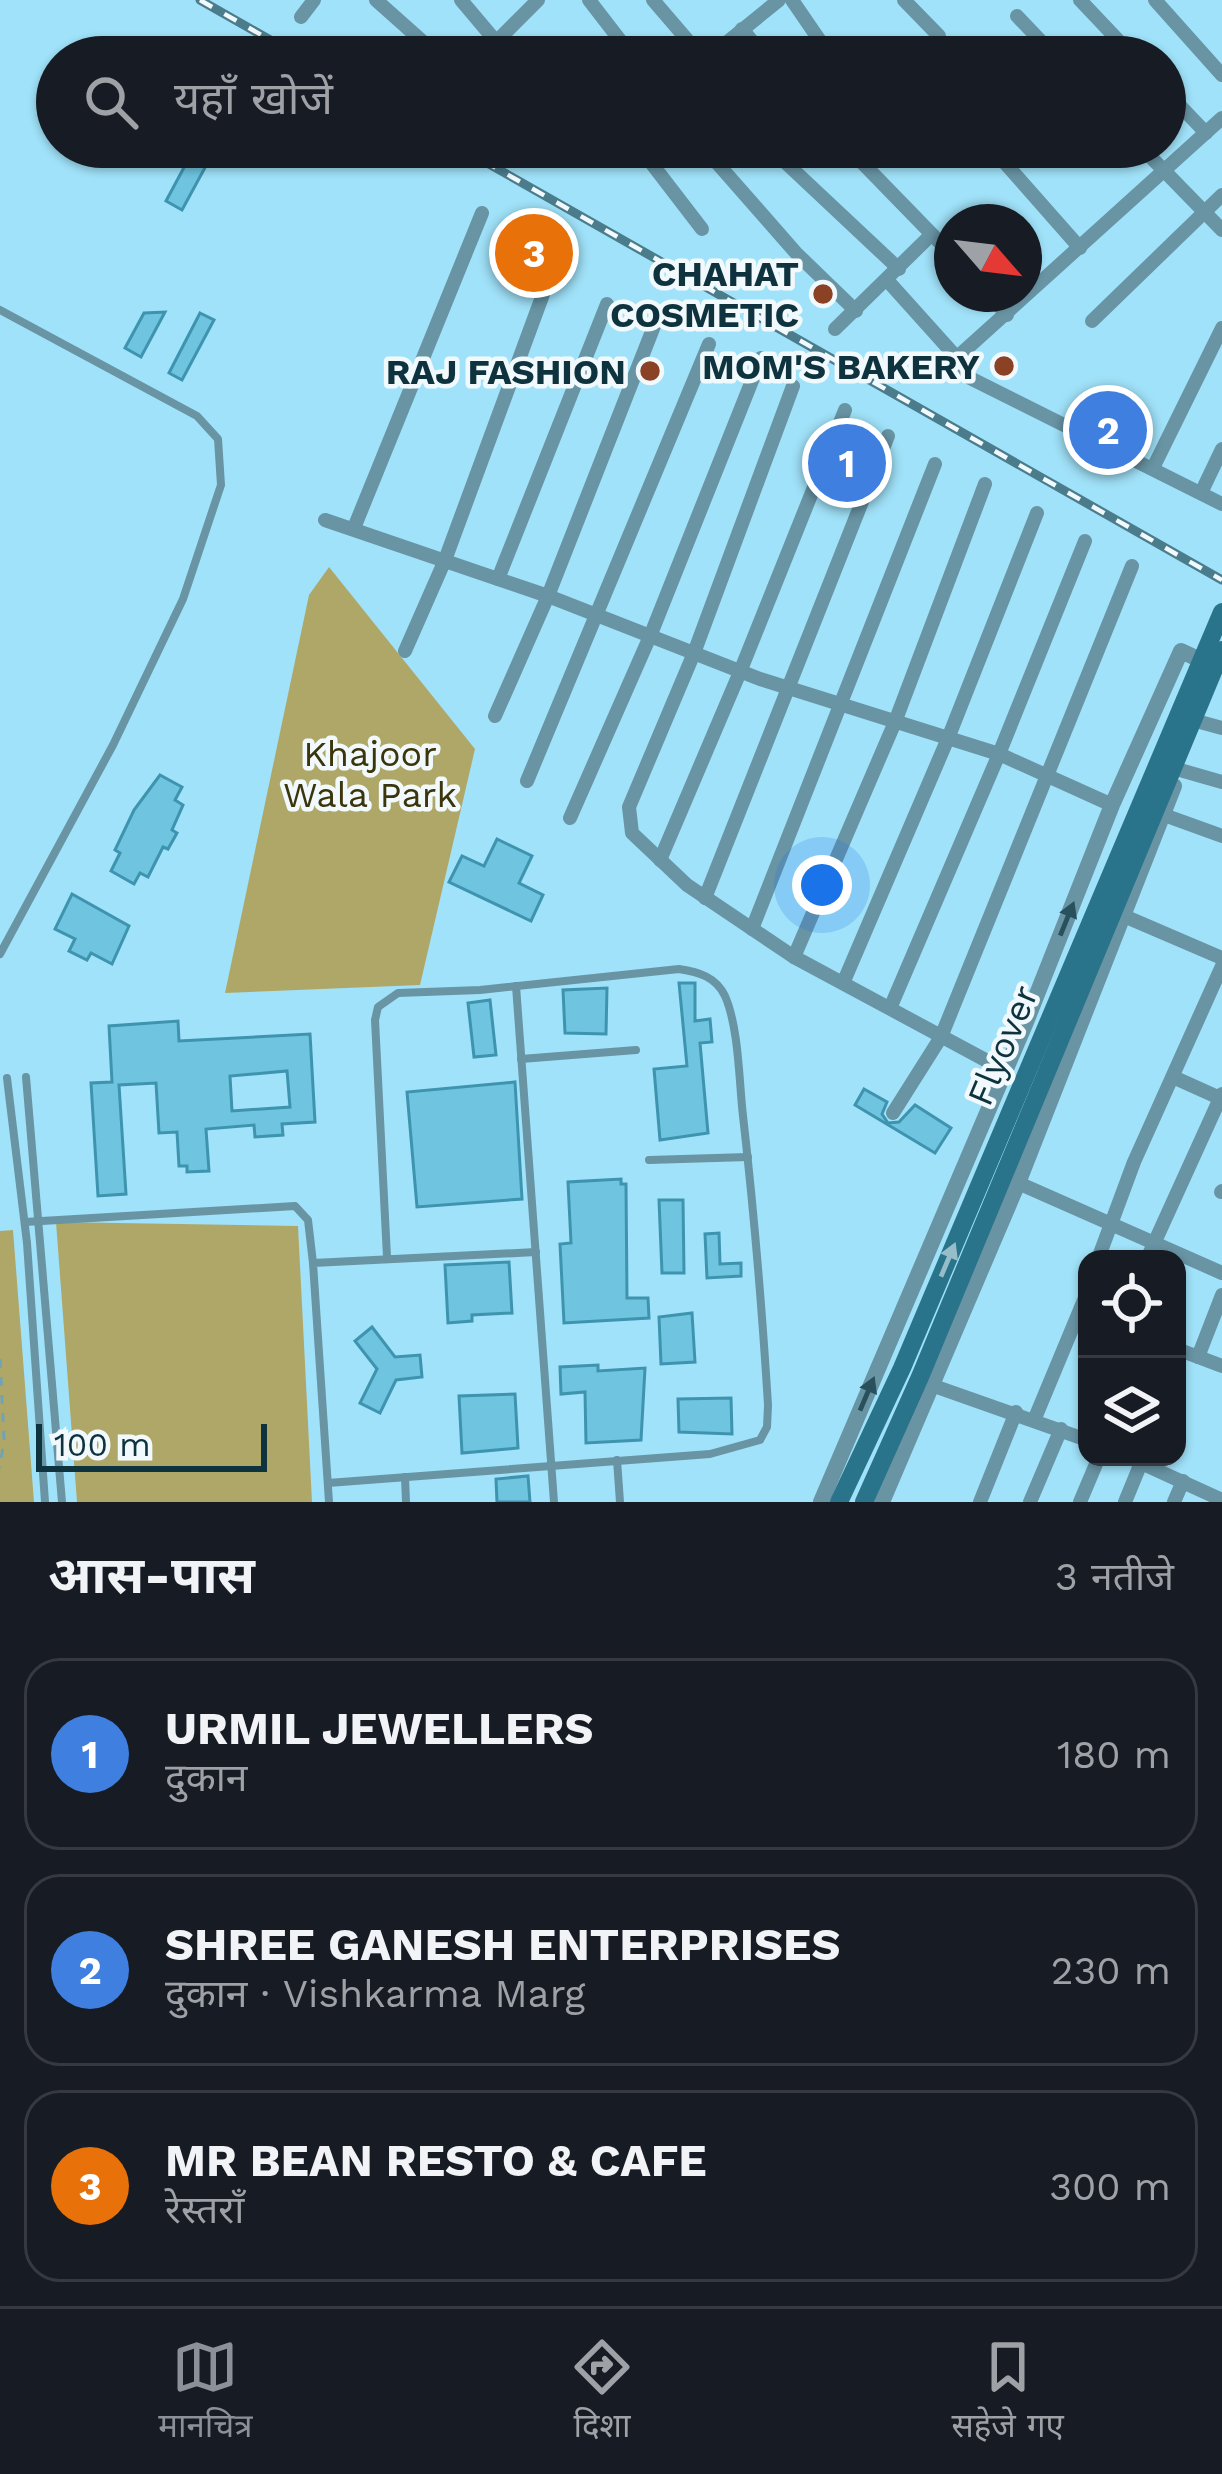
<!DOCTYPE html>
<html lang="hi">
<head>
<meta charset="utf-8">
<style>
  body { margin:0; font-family:"Work Sans","Noto Sans Devanagari",sans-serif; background:#242831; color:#f1f3f6 }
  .controls { position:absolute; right:36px; bottom:36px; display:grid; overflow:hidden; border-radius:24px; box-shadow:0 3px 9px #0004 }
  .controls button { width:108px; height:108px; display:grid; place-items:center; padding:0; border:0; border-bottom:3px solid #363941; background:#171b24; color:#f1f3f6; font:60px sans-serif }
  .compass { position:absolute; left:934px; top:204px; width:108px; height:108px; border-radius:50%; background:#171b24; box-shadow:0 3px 9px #0004; rotate:118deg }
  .scale { position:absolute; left:36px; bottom:30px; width:231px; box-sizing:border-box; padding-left:12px; border:6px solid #0e333e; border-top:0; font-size:33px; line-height:42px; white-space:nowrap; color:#0e333e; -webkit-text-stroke:9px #f1f9fc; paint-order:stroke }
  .you { position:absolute; left:822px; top:885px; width:42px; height:42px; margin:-30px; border:9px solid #fff; border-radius:50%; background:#1a73e8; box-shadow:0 0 0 18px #1a73e833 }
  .badge { display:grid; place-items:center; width:78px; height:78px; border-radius:50%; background:#8c9099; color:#fff; font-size:39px; font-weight:700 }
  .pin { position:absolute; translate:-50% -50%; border:6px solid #fff; box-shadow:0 3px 12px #0006 }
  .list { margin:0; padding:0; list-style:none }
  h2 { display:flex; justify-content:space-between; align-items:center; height:156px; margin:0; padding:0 48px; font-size:51px }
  h2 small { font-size:39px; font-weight:400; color:#9ea1a6 }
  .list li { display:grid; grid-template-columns:78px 1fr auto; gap:36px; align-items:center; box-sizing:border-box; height:192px; margin:0 24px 24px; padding:0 24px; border:3px solid #363941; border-radius:36px }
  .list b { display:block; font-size:45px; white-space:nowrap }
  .list p { margin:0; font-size:39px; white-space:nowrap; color:#9ea1a6 }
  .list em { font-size:39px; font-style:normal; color:#9ea1a6 }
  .icon { flex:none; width:66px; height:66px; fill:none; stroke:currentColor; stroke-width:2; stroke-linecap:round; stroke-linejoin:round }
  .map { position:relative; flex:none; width:1222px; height:1502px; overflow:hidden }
  .search { position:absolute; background:#171b24; box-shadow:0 3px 9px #0004; left:36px; right:36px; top:36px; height:132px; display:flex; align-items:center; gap:30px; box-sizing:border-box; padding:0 42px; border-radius:66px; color:#9ea1a6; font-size:45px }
  .sheet { height:804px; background:#171b24 }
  nav { display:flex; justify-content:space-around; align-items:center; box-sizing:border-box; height:168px; border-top:3px solid #363941; background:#171b24; font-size:33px; color:#9ea1a6 }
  nav a { display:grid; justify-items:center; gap:6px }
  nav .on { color:#8c9099 }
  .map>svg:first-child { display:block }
  .green { fill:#afa767 }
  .building { fill:#6fc4e0; stroke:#3e94af; stroke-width:3; fill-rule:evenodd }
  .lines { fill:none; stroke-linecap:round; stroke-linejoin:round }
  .path { stroke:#6da4b7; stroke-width:3; stroke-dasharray:9 9; stroke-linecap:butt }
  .service { stroke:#6894a4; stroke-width:8 }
  .minor { stroke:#6894a4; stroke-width:14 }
  .tertiary { stroke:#6894a4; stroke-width:16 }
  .secondary { stroke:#29748a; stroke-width:18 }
  .rail-casing { stroke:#4b7c8c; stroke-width:9 }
  .rail { stroke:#f1f9fc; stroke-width:4.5; stroke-dasharray:14; stroke-linecap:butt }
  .oneway { fill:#29505d }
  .oneway2 { fill:#97bdc9 }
  .poi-dot { fill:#8a4124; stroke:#f1f9fc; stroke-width:4.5 }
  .labels { text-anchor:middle; stroke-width:9; stroke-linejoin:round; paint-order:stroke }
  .poi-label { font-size:36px; font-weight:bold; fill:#0e333e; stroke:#f1f9fc; text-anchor:end }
  .park-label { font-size:36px; fill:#3b350c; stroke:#f1f9fc }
  .street-label { font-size:36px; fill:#0e333e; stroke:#f1f9fc }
</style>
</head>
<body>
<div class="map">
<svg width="1222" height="1502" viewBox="0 0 1222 1502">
  <rect width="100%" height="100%" fill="#a0e2f9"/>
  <g class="green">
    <path d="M329,567L475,749L420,985L225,993L309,595Z"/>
    <path d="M56,1222L298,1226L312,1502H77Z"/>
    <path d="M13,1230L34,1502H0V1231Z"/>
  </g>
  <g class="building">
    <path d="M195,147L214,151L182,210L166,201Z"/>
    <path d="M165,312L141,357L125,348L144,313Z"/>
    <path d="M200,313L214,320L182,380L169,373Z"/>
    <path d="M160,775L182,787L175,800L183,805L172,830L177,833L168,849L163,847L148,877L140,873L134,884L111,871L120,853L115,850L134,810Z"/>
    <path d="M497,839L532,856L519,883L543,895L531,921L449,882L462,856L484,866Z"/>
    <path d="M72,894L129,926L112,964L91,953L87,960L69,951L75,939L55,929Z"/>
    <path d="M679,983H695V1021L710,1019L712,1042L700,1043L708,1133L660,1140L654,1069L687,1066Z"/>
    <path d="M607,988L606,1034L565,1033L563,990Z"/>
    <path d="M490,1000L496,1055L474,1057L468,1003Z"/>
    <path d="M178,1021L179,1041L310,1034L315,1122L282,1124L283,1135L255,1137L254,1125L206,1129L209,1171L187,1172V1166H179L177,1132L159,1133L156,1083L119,1085L126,1194L98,1196L91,1083L112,1082L109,1026ZM287,1071L290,1107L232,1111L230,1076Z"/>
    <path d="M515,1082L522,1199L417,1207L407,1092Z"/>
    <path d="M864,1089L887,1102L882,1114L888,1123L899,1122L915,1105L951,1128L935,1153L855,1105Z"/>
    <path d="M621,1179V1184H626L627,1298H648L649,1318L564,1323L560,1244L571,1243L568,1182Z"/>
    <path d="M659,1200H683L684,1273H662Z"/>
    <path d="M719,1233L720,1264L741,1263V1276L707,1278L705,1234Z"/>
    <path d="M509,1262L512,1313L472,1315V1321L448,1323L445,1265Z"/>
    <path d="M692,1313L695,1362L661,1364L659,1317Z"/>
    <path d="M372,1327L395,1357L420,1355L422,1377L396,1380L380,1413L360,1403L377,1369L355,1341Z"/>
    <path d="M598,1365V1371L645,1368L641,1440L586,1443L585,1392L561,1394L560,1367Z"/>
    <path d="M515,1394L518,1448L462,1453L459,1396Z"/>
    <path d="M731,1398L732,1434L679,1432L678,1399Z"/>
    <path d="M528,1476L530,1502H497L496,1479Z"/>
  </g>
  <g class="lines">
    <path class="path" d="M0,1359L4,1439L0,1468"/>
    <g class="service">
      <path d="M0,310L197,416L218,439L221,485L183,599L113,745L0,954"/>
      <path d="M516,986L554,1502"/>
      <path d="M521,1059L636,1050"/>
      <path d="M26,1077L62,1502"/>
      <path d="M7,1078L27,1243L45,1502"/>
      <path d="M649,1160L748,1157"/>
      <path d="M25,1222L295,1206L308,1220L313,1263"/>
      <path d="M617,1460L620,1502"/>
      <path d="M405,1477L406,1502"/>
      <path d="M328,1483L710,1454L760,1440L767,1427L768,1405C762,1308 754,1212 743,1116C739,1082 739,1028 725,996C716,977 699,972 679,969L480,990L398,993L378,1007L375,1020L387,1257"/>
      <path d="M329,1502L313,1263L536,1252"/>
    </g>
    <g class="minor">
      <path d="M376,0L440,57"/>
      <path d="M461,0L509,57"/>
      <path d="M589,0L633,57"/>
      <path d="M653,0L702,57"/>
      <path d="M792,0L829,54"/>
      <path d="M904,0L939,36"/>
      <path d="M1080,0L1134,57"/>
      <path d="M1155,0L1222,75"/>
      <path d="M1017,16L1056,57"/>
      <path d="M301,17L314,0"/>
      <path d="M742,29L765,57"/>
      <path d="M481,57L538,0"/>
      <path d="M709,57L779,0"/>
      <path d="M1165,90L1206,133"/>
      <path d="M1222,118L963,352L956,365L962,374L1222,504"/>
      <path d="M579,147L587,156"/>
      <path d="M639,147L702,229"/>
      <path d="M703,147L797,254L856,311"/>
      <path d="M769,147L899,269"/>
      <path d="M847,147L952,255"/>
      <path d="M991,147L1080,248"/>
      <path d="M1141,147L1222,230"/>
      <path d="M887,280L958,359"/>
      <path d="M989,294L1007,315"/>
      <path d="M1092,321L1222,195"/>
      <path d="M835,329L931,235"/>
      <path d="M793,386L694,653L629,807L632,833L687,885L794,957L1004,1070"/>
      <path d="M1153,468L1222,328"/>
      <path d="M1201,493L1222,449"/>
      <path d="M325,520L548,596L760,679L999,754L1112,805"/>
      <path d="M354,528L482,213"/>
      <path d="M498,579L607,304"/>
      <path d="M405,651L445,560L556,259"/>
      <path d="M495,716L548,596L658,316"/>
      <path d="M1200,722L1222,728"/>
      <path d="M1180,770L1222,782"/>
      <path d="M527,781L709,344"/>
      <path d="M1164,815L1222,836"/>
      <path d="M570,818L651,634L761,358"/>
      <path d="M660,860L740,672L845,410"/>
      <path d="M705,898L888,436"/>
      <path d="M1124,916L1222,958"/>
      <path d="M752,929L935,464"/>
      <path d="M794,957L895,722L985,484"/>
      <path d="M844,981L949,736L1037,513"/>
      <path d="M891,1006L999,754L1085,541"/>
      <path d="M1173,1077L1222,1099"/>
      <path d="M893,1113L941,1037L1132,566"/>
      <path d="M1018,1183L1222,1273"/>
      <path d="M1221,1192L1222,1191"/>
      <path d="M1098,1259L1134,1162L1222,966"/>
      <path d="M1147,1259L1222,1094"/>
      <path d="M1177,1349L1222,1366"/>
      <path d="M1198,1357L1222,1295"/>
      <path d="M934,1386L1087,1440"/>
      <path d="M1035,1418L1087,1293"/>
      <path d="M1128,1457L1222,1500"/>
      <path d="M980,1502L1016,1412"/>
      <path d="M1030,1502L1061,1429"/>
      <path d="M1080,1502L1099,1457"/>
      <path d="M1125,1502L1141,1463"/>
      <path d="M1174,1502L1183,1481"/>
    </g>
    <g class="tertiary">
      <path d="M821,1502L1026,1022L1112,805L1181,651L1209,664"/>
      <path d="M882,1502L1018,1183L1174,786"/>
    </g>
    <g class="secondary">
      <path d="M839,1502L902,1368L1222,612"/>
      <path d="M864,1502L920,1377L1222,650"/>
    </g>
    <g class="rail-casing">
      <g id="rail">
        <path d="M200,0L300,57"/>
        <path d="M459,147L1222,580"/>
      </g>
    </g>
    <use href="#rail" class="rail"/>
  </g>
  <defs><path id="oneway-solid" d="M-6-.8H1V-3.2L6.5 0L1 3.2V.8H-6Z" transform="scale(3)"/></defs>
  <g class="oneway">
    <use href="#oneway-solid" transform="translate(1067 919) rotate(-68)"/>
    <use href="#oneway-solid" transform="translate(867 1394) rotate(-67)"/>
  </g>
  <use class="oneway2" href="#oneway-solid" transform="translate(948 1260) rotate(-67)"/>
  <g class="poi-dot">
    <circle cx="823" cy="294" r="12"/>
    <circle cx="1004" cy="366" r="12"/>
    <circle cx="650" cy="371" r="12"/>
  </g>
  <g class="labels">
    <g class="poi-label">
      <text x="799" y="286">CHAHAT<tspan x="799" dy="41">COSMETIC</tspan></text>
      <text x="980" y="379">MOM'S BAKERY</text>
      <text x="626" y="384">RAJ FASHION</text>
    </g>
    <g class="park-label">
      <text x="370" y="766">Khajoor<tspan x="370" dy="41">Wala Park</tspan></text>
    </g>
    <g class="street-label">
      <text transform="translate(1002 1045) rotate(-67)" y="13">Flyover</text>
    </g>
  </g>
</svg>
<div class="controls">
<button><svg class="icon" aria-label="locate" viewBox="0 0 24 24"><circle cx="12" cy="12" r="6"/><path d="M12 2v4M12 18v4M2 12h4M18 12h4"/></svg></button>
<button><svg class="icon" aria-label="layers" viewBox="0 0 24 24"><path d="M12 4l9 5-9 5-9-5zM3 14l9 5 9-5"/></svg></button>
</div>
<svg class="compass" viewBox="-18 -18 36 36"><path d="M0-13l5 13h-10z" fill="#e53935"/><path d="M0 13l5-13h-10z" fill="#9ea1a6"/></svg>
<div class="scale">100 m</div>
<div class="you"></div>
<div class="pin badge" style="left:847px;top:463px;background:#3f7fe0">1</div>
<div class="pin badge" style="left:1108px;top:430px;background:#3f7fe0">2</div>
<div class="pin badge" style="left:534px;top:253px;background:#e8710a">3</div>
<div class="search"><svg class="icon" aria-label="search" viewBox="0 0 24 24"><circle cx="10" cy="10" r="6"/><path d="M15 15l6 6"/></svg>यहाँ खोजें</div>
</div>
<section class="sheet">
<h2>आस-पास<small>3 नतीजे</small></h2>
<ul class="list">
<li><span class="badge" style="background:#3f7fe0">1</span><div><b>URMIL JEWELLERS</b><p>दुकान</p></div><em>180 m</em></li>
<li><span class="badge" style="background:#3f7fe0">2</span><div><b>SHREE GANESH ENTERPRISES</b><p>दुकान · Vishkarma Marg</p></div><em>230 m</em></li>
<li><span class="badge" style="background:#e8710a">3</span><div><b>MR BEAN RESTO &amp; CAFE</b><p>रेस्तराँ</p></div><em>300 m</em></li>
</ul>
</section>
<nav>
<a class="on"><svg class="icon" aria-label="map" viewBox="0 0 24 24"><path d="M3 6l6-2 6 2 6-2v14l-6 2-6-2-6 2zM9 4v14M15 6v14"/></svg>मानचित्र</a>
<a><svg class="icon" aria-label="directions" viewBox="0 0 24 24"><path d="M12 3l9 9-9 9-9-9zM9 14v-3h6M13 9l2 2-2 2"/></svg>दिशा</a>
<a><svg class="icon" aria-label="saved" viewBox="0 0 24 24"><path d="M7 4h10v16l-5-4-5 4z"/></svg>सहेजे गए</a>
</nav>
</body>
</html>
